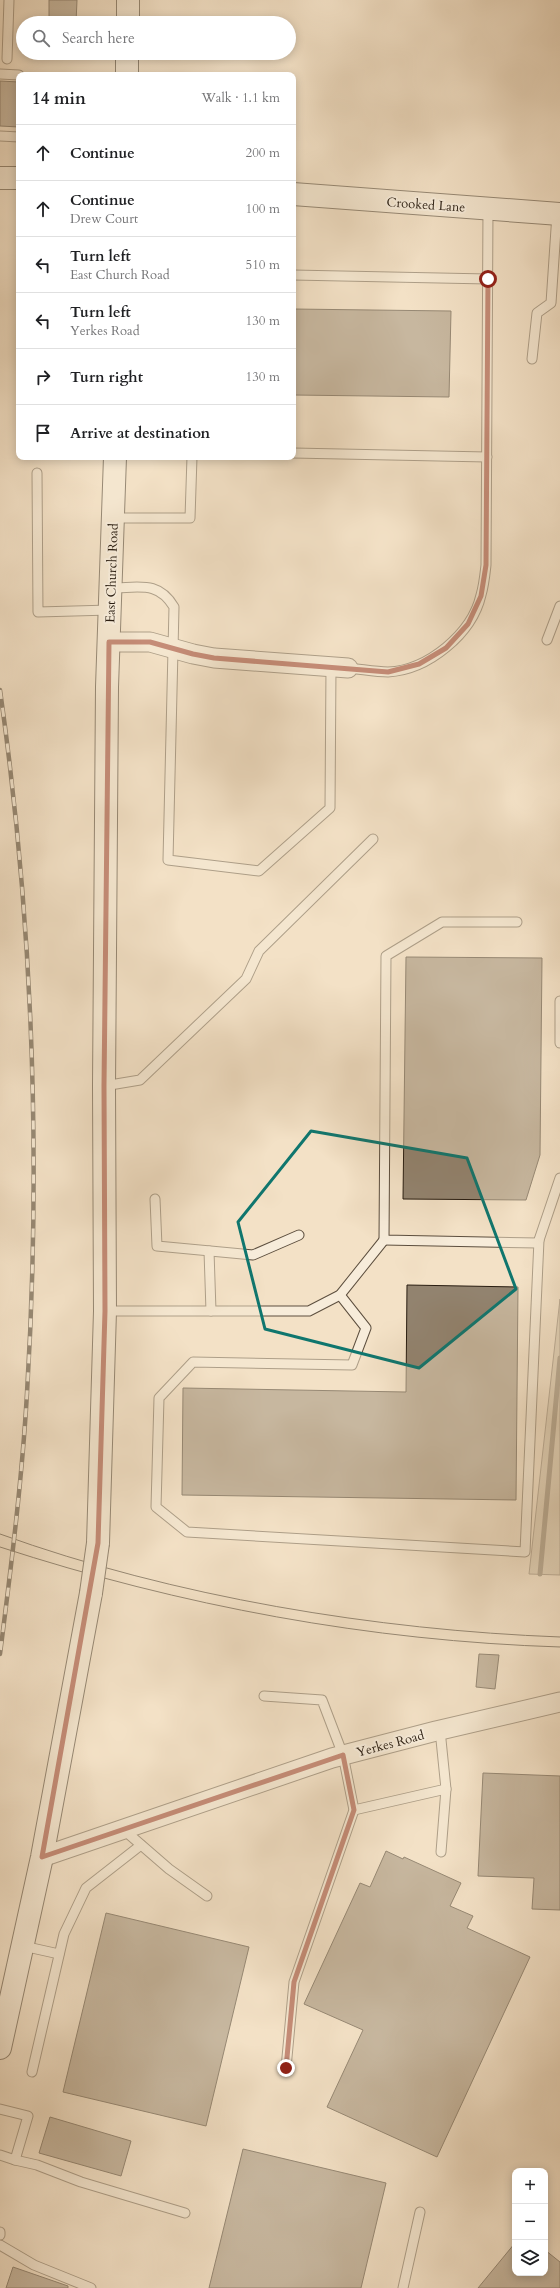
<!DOCTYPE html>
<html lang="en">
<head>
<meta charset="utf-8">
<style>
  body { margin:0; font-family:Cardo,serif; background:#f2f2f2; color:#202124 }
  .controls { position:absolute; right:12px; bottom:12px; display:grid; overflow:hidden; border-radius:8px; box-shadow:0 2px 10px #0003 }
  .controls button { width:36px; height:36px; display:grid; place-items:center; padding:0; border:0; border-bottom:1px solid #e0e0e0; background:#fff; color:#202124; font:20px sans-serif }
  .stop { position:absolute; width:12px; height:12px; margin:-9px; border:3px solid #8f2418; border-radius:50%; background:#fff }
  .stop.end { background:#8f2418; border-color:#fff; box-shadow:0 1px 4px #0008 }
  .list { margin:0; padding:0; list-style:none }
  h2 { display:flex; justify-content:space-between; align-items:center; height:52px; margin:0; padding:0 16px; font-size:17px }
  h2 small { font-size:13px; font-weight:400; color:#757577 }
  .list li { display:grid; grid-template-columns:26px 1fr auto; gap:12px; align-items:center; box-sizing:border-box; height:56px; padding:0 16px; border-top:1px solid #e0e0e0 }
  .list b { display:block; font-size:15px; white-space:nowrap }
  .list p { margin:0; font-size:13px; white-space:nowrap; color:#757577 }
  .list em { font-size:13px; font-style:normal; color:#757577 }
  .icon { flex:none; width:22px; height:22px; fill:none; stroke:currentColor; stroke-width:2; stroke-linecap:round; stroke-linejoin:round }
  .map { position:relative; flex:none; width:560px; height:2288px; overflow:hidden }
  .search { position:absolute; background:#fff; box-shadow:0 2px 10px #0003; left:16px; top:16px; width:280px; height:44px; display:flex; align-items:center; gap:10px; box-sizing:border-box; padding:0 14px; border-radius:22px; color:#757577; font-size:15px }
  .panel { position:absolute; background:#fff; box-shadow:0 2px 10px #0003; left:16px; top:72px; width:280px; height:388px; border-radius:8px }
  .map>svg:first-child { display:block }
  .green { fill:#d1c0a7; stroke:#7d6e5c }
  .lines { fill:none; stroke-linecap:round; stroke-linejoin:round }
  .stream { stroke:#796a58; stroke-width:5 }
  .building { fill:#92836f; stroke:#291d11 }
  .lane-casing { stroke:#5c4e3e; stroke-width:11 }
  .street-casing { stroke:#5c4e3e; stroke-width:21 }
  .secondary-casing { stroke:#291d11; stroke-width:24 }
  .lane { stroke:#f7ecda; stroke-width:9 }
  .street { stroke:#f7ecda; stroke-width:19 }
  .secondary { stroke:#f7ecda; stroke-width:22 }
  .tram { stroke:#291d11; stroke-width:1 }
  .rail-casing { stroke:#291d11; stroke-width:4.5 }
  .rail { stroke:#f7ecda; stroke-width:3; stroke-dasharray:9; stroke-linecap:butt }
  .secondary-bridge-casing { stroke:#291d11; stroke-width:24; stroke-linecap:butt }
  .secondary-bridge { stroke:#f7ecda; stroke-width:22 }
  .route { stroke:#8f2418; stroke-width:5 }
  .marked { fill:none; stroke:#0f766e; stroke-width:3; stroke-linejoin:round }
  .labels { text-anchor:middle; stroke-width:4; stroke-linejoin:round; paint-order:stroke }
  .street-label { font-size:13px; fill:#291d11; stroke:#f7ecda }
</style>
</head>
<body>
<div class="map">
<svg width="560" height="2288" viewBox="0 0 560 2288">
  <rect width="100%" height="100%" fill="#f3e1c6"/>
  <filter id="stains"><feTurbulence type="fractalNoise" baseFrequency=".005" numOctaves="4"/><feColorMatrix values="0 0 0 0 .2 0 0 0 0 .09 0 0 0 0 .02 0 0 0 .5 -.17"/></filter>
  <radialGradient id="worn" r=".72"><stop offset=".6" stop-color="#630" stop-opacity="0"/><stop offset="1" stop-color="#630" stop-opacity=".3"/></radialGradient>
  <path class="green" d="M560,1299V1575L529,1574Z"/>
  <g class="lines">
    <path class="stream" d="M540,1574L560,1358"/>
  </g>
  <g class="building">
    <path d="M49,0H77L76,23H49Z"/>
    <path d="M0,81L19,82V127L0,126Z"/>
    <path d="M293,309L451,311L449,397L293,395Z"/>
    <path d="M406,957L542,958L540,1155L526,1200L403,1199Z"/>
    <path d="M407,1285L518,1287L516,1500L182,1495L183,1388L406,1392Z"/>
    <path d="M479,1654L499,1655L495,1689L476,1687Z"/>
    <path d="M483,1773L560,1776V1910L532,1909L534,1878L478,1876Z"/>
    <path d="M386,1851L403,1859L404,1857L461,1883L450,1906L473,1916L467,1928L530,1957L437,2157L327,2107L363,2030L304,2004L360,1883L370,1887Z"/>
    <path d="M106,1913L249,1947L206,2126L63,2092Z"/>
    <path d="M50,2117L131,2141L121,2176L39,2153Z"/>
    <path d="M243,2149L386,2183L361,2288H209Z"/>
    <path d="M515,2243V2273H545V2250L560,2262V2288H478Z"/>
    <path d="M13,2267L68,2286V2288H6Z"/>
  </g>
  <g class="lines">
    <g class="lane-casing">
      <g id="lane">
        <path d="M7,59L9,0"/>
        <path d="M0,74L19,75"/>
        <path d="M0,136L19,137"/>
        <path d="M293,275L488,279"/>
        <path d="M532,359L537,313L551,303L557,214"/>
        <path d="M293,453L487,457"/>
        <path d="M37,473L38,612L110,610"/>
        <path d="M113,518H190L192,457"/>
        <path d="M111,588C138,588 158,580 174,607L168,860L259,871L330,808L331,667"/>
        <path d="M547,640L560,606"/>
        <path d="M348,668C361,669 375,672 388,672C428,670 472,634 481,595C484,585 485,574 486,565L488,209"/>
        <path d="M517,922H442L386,956L384,1240L538,1243L560,1178"/>
        <path d="M560,1001V1043"/>
        <path d="M104,1086L140,1080L246,979L259,951L373,839"/>
        <path d="M155,1199L157,1246L253,1255L299,1235"/>
        <path d="M209,1251L211,1311"/>
        <path d="M340,1295L366,1328L352,1365L193,1362L159,1398L156,1507L187,1532L525,1552L539,1240"/>
        <path d="M105,1311H309L340,1295L384,1240"/>
        <path d="M264,1696L322,1700L343,1755L354,1810L294,1982L286,2068"/>
        <path d="M354,1810L446,1789L440,1730"/>
        <path d="M124,1830L169,1869L207,1896"/>
        <path d="M441,1852L446,1789"/>
        <path d="M23,1946L59,1954"/>
        <path d="M32,2072L64,1934L86,1888L141,1845"/>
        <path d="M0,2109L28,2116L15,2160L0,2155"/>
        <path d="M15,2160L37,2165L81,2182L185,2213"/>
        <path d="M0,2232V2235"/>
        <path d="M0,2245L34,2265L91,2288"/>
        <path d="M403,2288L420,2212"/>
      </g>
    </g>
    <g class="street-casing">
      <g id="street">
        <path d="M109,642H150L193,654L214,658L348,668"/>
        <path d="M42,1857L332,1758L436,1731L560,1702"/>
      </g>
    </g>
    <g class="secondary-casing">
      <g id="secondary">
        <path d="M128,23V0"/>
        <path d="M127,75V53"/>
        <path d="M0,178H19"/>
        <path d="M293,194L560,214"/>
        <path d="M98,1543L105,1311L104,1086L107,687L115,457"/>
        <path d="M0,2048L42,1857L91,1593"/>
      </g>
    </g>
    <use href="#lane" class="lane"/>
    <use href="#street" class="street"/>
    <use href="#secondary" class="secondary"/>
    <g class="tram">
      <path d="M0,1534C174,1597 376,1630 560,1637"/>
      <path d="M0,1547C181,1606 370,1641 560,1647"/>
    </g>
    <g class="rail-casing">
      <path id="rail" d="M0,690C33,922 41,1159 27,1393C22,1480 11,1568 0,1654"/>
    </g>
    <use href="#rail" class="rail"/>
    <g class="secondary-bridge-casing">
      <path id="secondary-bridge" d="M91,1593L98,1543"/>
    </g>
    <use href="#secondary-bridge" class="secondary-bridge"/>
  </g>
  <g class="lines">
    <path class="route" d="M286,2068L294,1982L354,1810L343,1755L42,1857L98,1543L105,1311L104,1086L109,642H150L193,654L214,658L388,672L419,664L446,648L468,624L481,596L486,565L488,279"/>
  </g>
  <path d="M0 0H560V2288H0ZM311,1131L467,1158L516,1289L419,1368L265,1329L238,1222Z" fill="#f3e1c6" fill-opacity=".55" fill-rule="evenodd"/>
  <path class="marked" d="M311,1131L467,1158L516,1289L419,1368L265,1329L238,1222Z"/>
  <g class="labels">
    <g class="street-label">
      <text transform="translate(426 204) rotate(4)" y="5">Crooked Lane</text>
      <text transform="translate(111 573) rotate(-88)" y="5">East Church Road</text>
      <text transform="translate(390 1743) rotate(-15)" y="5">Yerkes Road</text>
    </g>
  </g>
  <rect width="100%" height="100%" filter="url(#stains)"/>
  <rect width="100%" height="100%" fill="url(#worn)"/>
</svg>
<div class="controls">
<button>+</button>
<button>−</button>
<button><svg class="icon" aria-label="layers" viewBox="0 0 24 24"><path d="M12 4l9 5-9 5-9-5zM3 14l9 5 9-5"/></svg></button>
</div>
<div class="stop" style="left:488px;top:279px"></div>
<div class="stop end" style="left:286px;top:2068px"></div>
<div class="search"><svg class="icon" aria-label="search" viewBox="0 0 24 24"><circle cx="10" cy="10" r="6"/><path d="M15 15l6 6"/></svg>Search here</div>
<section class="panel">
<h2>14 min<small>Walk · 1.1 km</small></h2>
<ul class="list">
<li><svg class="icon" aria-label="ahead" viewBox="0 0 24 24"><path d="M12 20V5M6 11l6-6 6 6"/></svg><div><b>Continue</b></div><em>200 m</em></li>
<li><svg class="icon" aria-label="ahead" viewBox="0 0 24 24"><path d="M12 20V5M6 11l6-6 6 6"/></svg><div><b>Continue</b><p>Drew Court</p></div><em>100 m</em></li>
<li><svg class="icon" aria-label="left" viewBox="0 0 24 24"><path d="M17 20v-9H6M10 6l-5 5 5 5"/></svg><div><b>Turn left</b><p>East Church Road</p></div><em>510 m</em></li>
<li><svg class="icon" aria-label="left" viewBox="0 0 24 24"><path d="M17 20v-9H6M10 6l-5 5 5 5"/></svg><div><b>Turn left</b><p>Yerkes Road</p></div><em>130 m</em></li>
<li><svg class="icon" aria-label="right" viewBox="0 0 24 24"><path d="M7 20v-9h11M14 6l5 5-5 5"/></svg><div><b>Turn right</b></div><em>130 m</em></li>
<li><svg class="icon" aria-label="arrive" viewBox="0 0 24 24"><path d="M6 21V4h12l-3 4 3 4H6"/></svg><div><b>Arrive at destination</b></div></li>
</ul>
</section>
</div>
</body>
</html>
